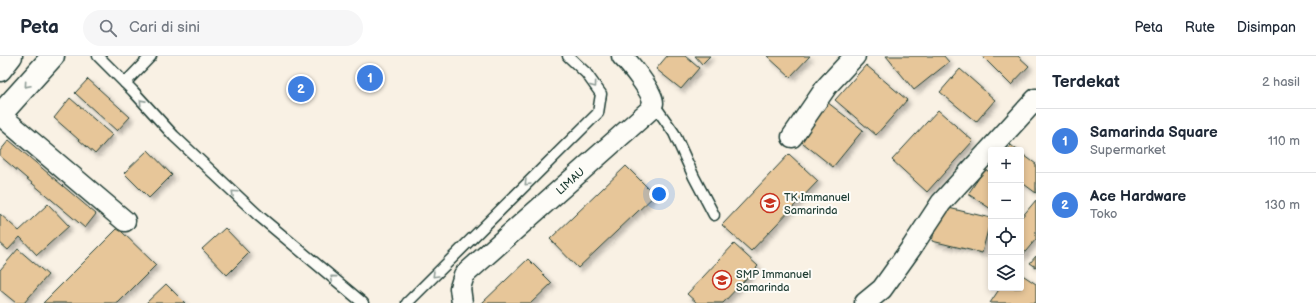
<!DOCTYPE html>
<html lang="id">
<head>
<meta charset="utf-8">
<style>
  body { margin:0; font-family:"Balsamiq Sans",sans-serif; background:#f6f6f7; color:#1f2937 }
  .controls { position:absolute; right:12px; bottom:12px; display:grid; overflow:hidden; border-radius:4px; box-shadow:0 2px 6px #0003 }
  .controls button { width:36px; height:36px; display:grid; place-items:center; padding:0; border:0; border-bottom:1px solid #e0e1e3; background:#fff; color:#1f2937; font:20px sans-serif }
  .you { position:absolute; left:659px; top:138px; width:14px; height:14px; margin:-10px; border:3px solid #fff; border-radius:50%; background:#1a73e8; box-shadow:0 0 0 6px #1a73e833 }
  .badge { display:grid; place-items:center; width:26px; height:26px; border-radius:50%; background:#c8321e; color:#fff; font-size:13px; font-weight:700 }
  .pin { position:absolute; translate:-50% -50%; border:2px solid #fff; box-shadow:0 1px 4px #0006 }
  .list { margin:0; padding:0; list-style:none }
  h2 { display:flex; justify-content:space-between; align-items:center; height:52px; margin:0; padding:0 16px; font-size:17px }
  h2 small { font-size:13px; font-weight:400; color:#747a83 }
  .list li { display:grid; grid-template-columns:26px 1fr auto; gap:12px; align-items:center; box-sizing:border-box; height:64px; padding:0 16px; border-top:1px solid #e0e1e3 }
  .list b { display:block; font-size:15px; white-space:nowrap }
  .list p { margin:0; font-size:13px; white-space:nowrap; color:#747a83 }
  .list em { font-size:13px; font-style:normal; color:#747a83 }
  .icon { flex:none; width:22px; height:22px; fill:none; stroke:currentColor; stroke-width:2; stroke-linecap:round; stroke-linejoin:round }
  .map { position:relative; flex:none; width:1036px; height:247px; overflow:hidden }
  header { display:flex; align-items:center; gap:24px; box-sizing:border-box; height:56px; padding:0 20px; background:#fff; border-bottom:1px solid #e0e1e3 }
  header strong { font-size:19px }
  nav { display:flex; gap:22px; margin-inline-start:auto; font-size:14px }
  .search { width:280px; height:36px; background:#f6f6f7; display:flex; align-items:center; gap:10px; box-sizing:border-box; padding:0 14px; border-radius:22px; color:#747a83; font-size:15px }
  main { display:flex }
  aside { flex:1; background:#fff }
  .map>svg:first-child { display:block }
  .building { fill:#e7c699; stroke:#1f3d34; filter:url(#shadow) }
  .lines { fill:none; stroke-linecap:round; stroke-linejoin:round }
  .service-casing { stroke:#1f3d34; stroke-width:13 }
  .minor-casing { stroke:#1f3d34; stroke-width:23 }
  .primary-casing { stroke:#1f3d34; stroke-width:25 }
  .service { stroke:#fdfcf7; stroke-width:10 }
  .minor { stroke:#fdfcf7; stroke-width:20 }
  .primary { stroke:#fdfcf7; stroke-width:22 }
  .oneway { stroke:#8e9c96 }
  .labels { text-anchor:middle; stroke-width:4; stroke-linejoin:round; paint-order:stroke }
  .street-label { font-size:11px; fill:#1f3d34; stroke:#fdfcf7 }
  .poi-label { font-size:11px; fill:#1f3d34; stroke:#fdfcf7; text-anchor:start }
</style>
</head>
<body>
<header>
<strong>Peta</strong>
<div class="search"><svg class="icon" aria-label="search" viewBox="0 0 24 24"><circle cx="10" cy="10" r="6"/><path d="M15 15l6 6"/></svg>Cari di sini</div>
<nav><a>Peta</a><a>Rute</a><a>Disimpan</a></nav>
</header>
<main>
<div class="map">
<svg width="1036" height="247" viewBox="0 0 1036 247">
  <defs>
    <filter id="shadow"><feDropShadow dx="3.5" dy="3.5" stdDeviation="2" flood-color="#0004"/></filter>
  </defs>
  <rect width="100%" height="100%" fill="#f9f1e4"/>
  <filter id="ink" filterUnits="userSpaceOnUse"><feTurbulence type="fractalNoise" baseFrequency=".025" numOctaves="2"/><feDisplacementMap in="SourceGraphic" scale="8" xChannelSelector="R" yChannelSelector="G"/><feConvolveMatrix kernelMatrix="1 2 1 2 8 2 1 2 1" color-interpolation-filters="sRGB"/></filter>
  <g filter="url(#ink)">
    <g class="building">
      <path d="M667,0H685L699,12L681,33L656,13Z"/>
      <path d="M695,0H710L702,8Z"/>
      <path d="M767,0H810L790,21Z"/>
      <path d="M886,0H944L949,6L914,34Z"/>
      <path d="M982,0H1018L1029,10L1011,29Z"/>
      <path d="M866,9L907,44L876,79L835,44Z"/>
      <path d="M960,13L995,44L976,66L940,36Z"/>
      <path d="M88,23L130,61L117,75L75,37Z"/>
      <path d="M70,42L112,79L95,98L54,62Z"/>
      <path d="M827,46L863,74L833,111L798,83Z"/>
      <path d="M938,54L973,85L927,136L892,104Z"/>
      <path d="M9,84L96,158L85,172L0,100V95Z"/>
      <path d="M1011,89L1017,94H1007Z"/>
      <path d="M148,94L172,119L149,142L124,117Z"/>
      <path d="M1021,97L1036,108V137L1021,126Z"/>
      <path d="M789,98L818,125L751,195L722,169Z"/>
      <path d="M626,110L655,139L578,212L550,183Z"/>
      <path d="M985,113L991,117V153L968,138Z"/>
      <path d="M1036,144V183L1021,201V162Z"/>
      <path d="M48,148L69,170L37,199L20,181L8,194L0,187V158L19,175Z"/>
      <path d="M940,150L991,162L982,197L932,185Z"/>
      <path d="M118,172L156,209L118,247H43Z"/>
      <path d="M225,172L249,197L227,219L202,193Z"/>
      <path d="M734,188L758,210L723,247H697L687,238Z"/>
      <path d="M18,193L48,219L24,247H16L0,234V214Z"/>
      <path d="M1036,200V211L1030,207Z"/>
      <path d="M528,203L552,227L531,247H482Z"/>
      <path d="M1021,218L1036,228V247H990L1000,232H1021Z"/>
      <path d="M166,228L185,247H146Z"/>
    </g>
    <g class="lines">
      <g class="service-casing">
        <g id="service">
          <path d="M98,0L133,35L174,80L259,160L363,247"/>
          <path d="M125,27L151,0"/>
          <path d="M653,47L674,77L694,121L714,159"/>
          <path d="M407,247L598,57L601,38L586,17L568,0"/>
        </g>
      </g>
      <g class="minor-casing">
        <g id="minor">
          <path d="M0,59L125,165"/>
          <path d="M792,81L827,30L855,0"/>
          <path d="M462,247L460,232L464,219L651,53C651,51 652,49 653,47C653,36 630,8 622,0"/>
          <path d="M865,247L882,233L912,191L941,147L1036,43"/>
        </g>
      </g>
      <g class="primary-casing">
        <g id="primary">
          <path d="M0,14L11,0"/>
          <path d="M0,59L53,0"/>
        </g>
      </g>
      <use href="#service" class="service"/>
      <use href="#minor" class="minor"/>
      <use href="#primary" class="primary"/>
    </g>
    <defs><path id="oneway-chevron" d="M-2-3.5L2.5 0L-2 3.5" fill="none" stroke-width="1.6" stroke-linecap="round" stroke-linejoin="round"/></defs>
    <g class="oneway">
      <use href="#oneway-chevron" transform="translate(27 29) rotate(131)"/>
      <use href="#oneway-chevron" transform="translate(594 29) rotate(54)"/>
      <use href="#oneway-chevron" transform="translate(142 46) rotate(-132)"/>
      <use href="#oneway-chevron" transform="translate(527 127) rotate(135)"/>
      <use href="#oneway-chevron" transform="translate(234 137) rotate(-137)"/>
      <use href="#oneway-chevron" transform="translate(435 219) rotate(135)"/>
      <use href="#oneway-chevron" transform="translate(333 222) rotate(-140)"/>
    </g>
  </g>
  <defs>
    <g id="school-ring" transform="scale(1)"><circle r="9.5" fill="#fdfcf7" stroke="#c8321e" stroke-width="1.5"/><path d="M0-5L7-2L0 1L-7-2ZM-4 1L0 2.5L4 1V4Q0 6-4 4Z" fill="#c8321e"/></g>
  </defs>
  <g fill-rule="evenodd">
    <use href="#school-ring" x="770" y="147"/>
    <use href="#school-ring" x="722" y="224"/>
  </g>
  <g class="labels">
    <g class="street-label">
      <text transform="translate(570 125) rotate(-42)" y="4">LIMAU</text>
    </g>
    <g class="poi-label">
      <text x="784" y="145">TK Immanuel<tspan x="784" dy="13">Samarinda</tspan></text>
      <text x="736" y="222">SMP Immanuel<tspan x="736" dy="13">Samarinda</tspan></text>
    </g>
  </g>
</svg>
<div class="controls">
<button>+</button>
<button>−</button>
<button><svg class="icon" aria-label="locate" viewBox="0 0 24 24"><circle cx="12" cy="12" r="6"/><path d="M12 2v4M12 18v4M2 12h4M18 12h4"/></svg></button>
<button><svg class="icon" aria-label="layers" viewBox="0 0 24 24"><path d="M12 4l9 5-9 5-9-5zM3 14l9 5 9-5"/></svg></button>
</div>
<div class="you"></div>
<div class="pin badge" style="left:370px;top:22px;background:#3f7fe0">1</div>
<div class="pin badge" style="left:301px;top:33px;background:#3f7fe0">2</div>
</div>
<aside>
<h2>Terdekat<small>2 hasil</small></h2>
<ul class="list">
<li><span class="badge" style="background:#3f7fe0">1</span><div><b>Samarinda Square</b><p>Supermarket</p></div><em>110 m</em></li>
<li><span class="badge" style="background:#3f7fe0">2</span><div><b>Ace Hardware</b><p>Toko</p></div><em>130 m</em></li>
</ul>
</aside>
</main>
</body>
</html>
